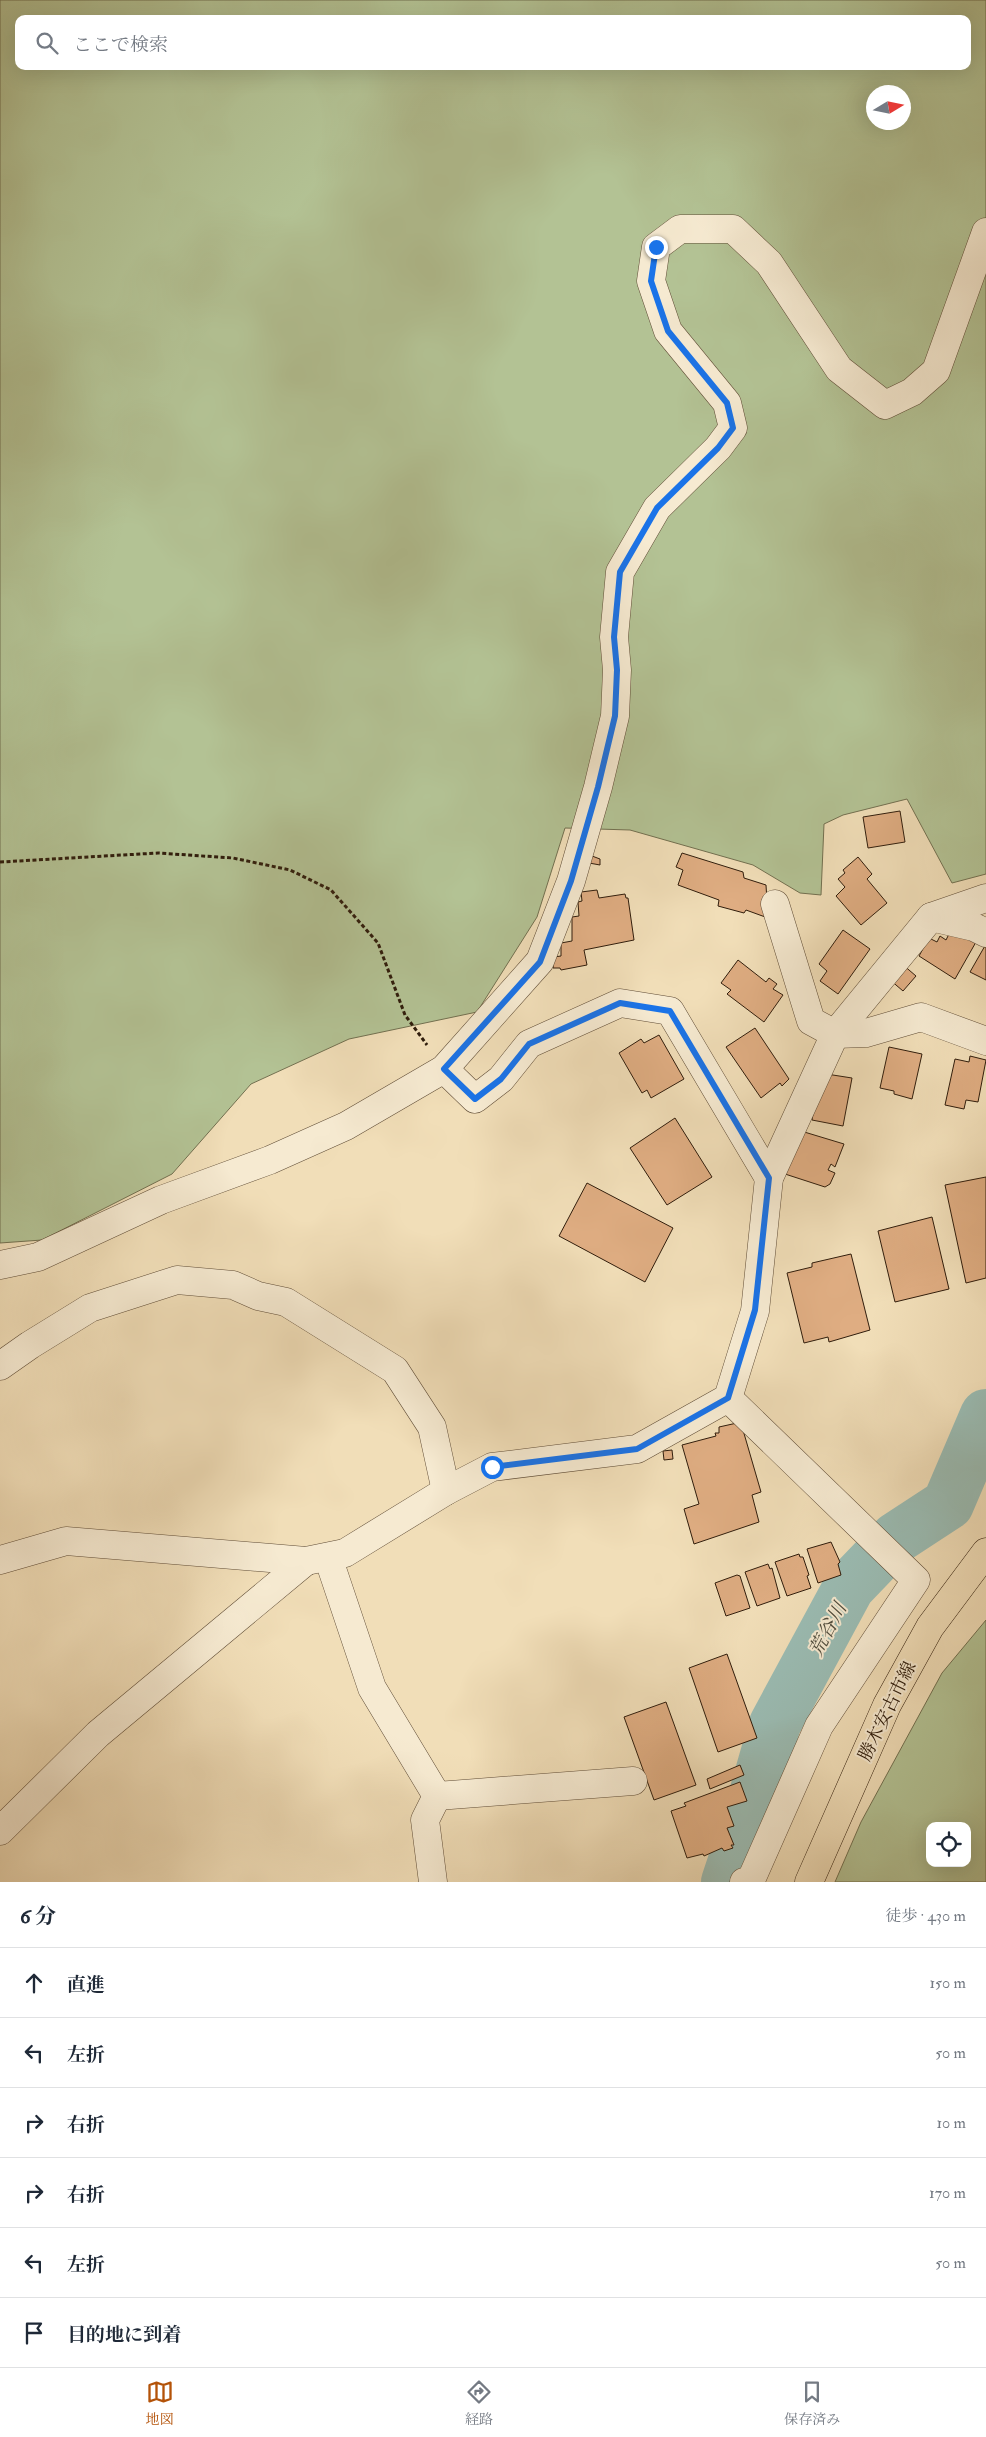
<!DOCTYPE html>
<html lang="ja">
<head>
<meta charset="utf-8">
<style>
  body { margin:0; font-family:"IM FELL Double Pica","Noto Serif JP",serif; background:#f6f6f7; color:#1f2937 }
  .controls { position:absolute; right:15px; bottom:15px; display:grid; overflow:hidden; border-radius:10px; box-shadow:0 5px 20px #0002 }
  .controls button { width:45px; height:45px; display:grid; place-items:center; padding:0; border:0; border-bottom:1px solid #e0e1e3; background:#fff; color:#1f2937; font:25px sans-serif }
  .compass { position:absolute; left:866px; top:85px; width:45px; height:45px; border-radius:50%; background:#fff; box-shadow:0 5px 20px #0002; rotate:80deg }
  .stop { position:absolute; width:15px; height:15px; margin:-11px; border:4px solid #1a73e8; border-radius:50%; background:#fff }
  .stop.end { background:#1a73e8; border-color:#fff; box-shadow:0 1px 5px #0008 }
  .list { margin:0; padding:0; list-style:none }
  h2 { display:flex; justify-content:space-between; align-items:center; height:65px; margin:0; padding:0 20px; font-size:21px }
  h2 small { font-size:16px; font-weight:400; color:#747a83 }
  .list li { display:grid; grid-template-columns:32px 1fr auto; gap:15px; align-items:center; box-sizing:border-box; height:70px; padding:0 20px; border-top:1px solid #e0e1e3 }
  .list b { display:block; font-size:19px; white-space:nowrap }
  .list em { font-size:16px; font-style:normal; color:#747a83 }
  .icon { flex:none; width:28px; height:28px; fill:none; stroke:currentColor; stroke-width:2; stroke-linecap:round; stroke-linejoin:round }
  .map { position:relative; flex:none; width:986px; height:1882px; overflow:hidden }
  .search { position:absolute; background:#fff; box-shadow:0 5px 20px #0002; left:15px; right:15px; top:15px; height:55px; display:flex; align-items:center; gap:12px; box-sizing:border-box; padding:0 18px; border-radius:10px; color:#747a83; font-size:19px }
  .sheet { height:485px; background:#fff }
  nav { display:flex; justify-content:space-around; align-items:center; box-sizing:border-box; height:70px; border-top:1px solid #e0e1e3; background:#fff; font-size:14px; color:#747a83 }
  nav a { display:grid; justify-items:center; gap:2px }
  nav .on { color:#b45309 }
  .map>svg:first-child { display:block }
  .green { fill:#b3c294; stroke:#727050; fill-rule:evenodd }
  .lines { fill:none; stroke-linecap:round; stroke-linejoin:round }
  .river { stroke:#9bbcb3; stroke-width:52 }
  .building { fill:#dfad82; stroke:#301d0c }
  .minor-casing { stroke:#604d37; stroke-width:29 }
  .major-casing { stroke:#301d0c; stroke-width:29 }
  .path { stroke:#301d0c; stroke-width:3; stroke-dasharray:4 2.5; stroke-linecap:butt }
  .minor { stroke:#f6ead1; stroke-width:28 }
  .major { stroke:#f1deb8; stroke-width:28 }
  .route { stroke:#1a73e8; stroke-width:6 }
  .labels { text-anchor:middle; stroke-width:4; stroke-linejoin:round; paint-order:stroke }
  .street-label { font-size:18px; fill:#301d0c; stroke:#f6ead1 }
  .water-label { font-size:19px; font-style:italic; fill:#504d3e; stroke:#f6ead1 }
</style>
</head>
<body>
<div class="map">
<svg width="986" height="1882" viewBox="0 0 986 1882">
  <rect width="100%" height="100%" fill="#f1deb8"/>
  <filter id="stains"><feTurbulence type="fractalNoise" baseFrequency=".004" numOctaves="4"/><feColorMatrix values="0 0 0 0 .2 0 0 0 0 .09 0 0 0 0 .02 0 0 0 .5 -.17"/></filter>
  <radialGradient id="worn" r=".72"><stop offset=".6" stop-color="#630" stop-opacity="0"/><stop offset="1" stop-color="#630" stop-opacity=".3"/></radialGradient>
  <g class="green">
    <path d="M0,0H986V874L952,883L907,799L843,815L824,824L821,895L800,893L753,865L630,830L565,828L537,917L477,1012L349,1039L251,1084L172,1174L42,1240L0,1243ZM19,19H967V66H19ZM874,92H904V122H874Z"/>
    <path d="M986,1620V1882H835L861,1822L942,1673ZM930,1826H967V1863H930Z"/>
  </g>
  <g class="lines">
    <path class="river" d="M727,1882L747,1822L775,1724L849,1587L896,1538L948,1504L986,1415"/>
  </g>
  <g class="building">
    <path d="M900,811L905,842L868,848L863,817Z"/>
    <path d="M682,853L743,872L744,878L766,885L768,918L746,910L744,913L718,906L719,900L678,885L683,870L676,867Z"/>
    <path d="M592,856L600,859V865L589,863Z"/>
    <path d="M858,857L872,874L867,879L887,903L861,925L836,896L845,887L838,879L845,873L843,870Z"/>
    <path d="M597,890L599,898L625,894L626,898H628L634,940L584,950L587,965L561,970L560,968H553L554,957L561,956V943L572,941V917L579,916L578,902L582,901L581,892Z"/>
    <path d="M952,928L976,942L955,979L919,956L929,938L937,942L940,936L946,940Z"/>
    <path d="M843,930L870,949L838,994L820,981L827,971L819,964Z"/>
    <path d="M986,944V980L970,972Z"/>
    <path d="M738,960L766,982L769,978L777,984L773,989L783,995L764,1022L727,994L731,990L721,983Z"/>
    <path d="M902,964L916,976L903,991L889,979Z"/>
    <path d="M755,1028L789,1079L782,1086L780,1083L761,1098L726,1047Z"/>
    <path d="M659,1035L684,1079L651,1098L647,1090L642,1093L619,1053L641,1039L644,1043Z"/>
    <path d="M889,1047L922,1054L912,1099L894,1094V1091L880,1088Z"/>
    <path d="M970,1056L986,1060L978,1102L966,1100L964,1109L945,1105L955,1059L969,1062Z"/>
    <path d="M820,1073L852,1078L843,1126L812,1120Z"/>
    <path d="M675,1118L712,1177L667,1205L630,1148Z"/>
    <path d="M801,1131L844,1144L835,1167L831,1164L828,1170L835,1173L830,1184L825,1187L785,1174Z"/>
    <path d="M986,1177V1278L966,1283L945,1185Z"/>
    <path d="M587,1183L673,1228L645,1282L559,1236Z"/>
    <path d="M932,1217L949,1289L895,1302L878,1231Z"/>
    <path d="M851,1254L870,1330L829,1342L828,1337L804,1343L787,1273L812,1267V1263Z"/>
    <path d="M737,1423L743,1430L761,1492L752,1495L759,1522L694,1544L684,1509L699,1504L682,1445L716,1436L715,1433H719V1427Z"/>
    <path d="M672,1450L673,1459L664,1460L663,1451Z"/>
    <path d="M831,1542L840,1562L838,1564L841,1575L818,1583L807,1549Z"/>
    <path d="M799,1554L800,1557H803L809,1575L807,1576L811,1588L787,1596L775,1562Z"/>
    <path d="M768,1564L770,1569L772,1568L780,1598L757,1606L745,1572Z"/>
    <path d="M737,1575L740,1576L750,1608L726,1616L715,1583Z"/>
    <path d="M727,1654L757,1738L718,1752L689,1668Z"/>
    <path d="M666,1702L696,1785L654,1800L624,1717Z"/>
    <path d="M740,1765L744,1775L710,1789L707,1779Z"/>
    <path d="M740,1782L747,1801L727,1807L734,1826L727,1828L734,1845H731L733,1848L724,1851L722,1848L704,1856L703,1854L687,1858L671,1811L686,1806L684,1803Z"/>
  </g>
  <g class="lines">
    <g class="minor-casing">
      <g id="minor">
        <path d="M775,904L811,1021L835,1034L866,1033L921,1017L986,1041"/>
        <path d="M931,917L974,927L986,933"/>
        <path d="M444,1069L475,1099L501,1079L529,1044L620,1003L670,1011L769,1178"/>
        <path d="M0,1265L38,1257L161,1200L270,1160L346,1126L444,1069L540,961L571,881L598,787L615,716L617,670L614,637L620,572L657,508L718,448L733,428L727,403L668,331L651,281L656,247L680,229H733L769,263L839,369L885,405L912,392L936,371L986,232"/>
        <path d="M0,1366L30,1345L90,1308L177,1280L233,1285L258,1296L286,1302L395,1370L432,1427L446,1491"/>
        <path d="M728,1398L916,1580L819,1726L751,1880L744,1882"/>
        <path d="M328,1557L372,1688L437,1796L425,1820L433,1882"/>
        <path d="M0,1560L66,1541L306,1561L345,1553L446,1491L492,1467L637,1449L728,1398L755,1311L769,1178L835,1034L931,917L986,898"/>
        <path d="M437,1796L633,1781"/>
        <path d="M0,1831L98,1734L306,1561"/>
      </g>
    </g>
    <g class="major-casing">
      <path id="major" d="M809,1882L887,1705L930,1627L986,1552"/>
    </g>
    <path class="path" d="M0,862L158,853L233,858L290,870L331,890L378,943L405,1015L427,1045"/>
    <use href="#minor" class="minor"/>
    <use href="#major" class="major"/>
  </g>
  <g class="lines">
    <path class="route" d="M492,1467L637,1449L728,1398L755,1310L769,1178L670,1011L620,1003L529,1044L501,1079L475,1099L444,1069L540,962L571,881L598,787L615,716L617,670L614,637L620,572L657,508L718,448L733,428L727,403L668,331L651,281L656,247"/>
  </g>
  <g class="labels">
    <g class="street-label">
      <text transform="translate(887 1711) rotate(-64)" y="6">勝木安古市線</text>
    </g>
    <g class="water-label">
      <text transform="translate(827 1629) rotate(-62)" y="7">荒谷川</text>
    </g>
  </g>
  <rect width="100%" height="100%" filter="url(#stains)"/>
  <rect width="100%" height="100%" fill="url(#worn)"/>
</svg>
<div class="controls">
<button><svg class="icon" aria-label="locate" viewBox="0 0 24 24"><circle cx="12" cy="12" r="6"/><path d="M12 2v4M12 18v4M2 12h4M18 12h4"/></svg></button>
</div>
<svg class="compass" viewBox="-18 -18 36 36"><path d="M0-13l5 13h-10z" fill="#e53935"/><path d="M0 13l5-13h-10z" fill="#747a83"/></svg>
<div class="stop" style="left:492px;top:1467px"></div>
<div class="stop end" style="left:656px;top:247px"></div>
<div class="search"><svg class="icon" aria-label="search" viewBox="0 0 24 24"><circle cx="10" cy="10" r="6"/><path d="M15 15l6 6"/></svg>ここで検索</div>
</div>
<section class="sheet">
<h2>6 分<small>徒歩 · 430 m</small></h2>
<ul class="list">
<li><svg class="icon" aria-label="ahead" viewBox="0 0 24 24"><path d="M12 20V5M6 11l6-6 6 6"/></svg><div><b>直進</b></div><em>150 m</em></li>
<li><svg class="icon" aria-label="left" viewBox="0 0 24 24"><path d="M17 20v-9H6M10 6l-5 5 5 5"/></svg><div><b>左折</b></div><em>50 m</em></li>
<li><svg class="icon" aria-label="right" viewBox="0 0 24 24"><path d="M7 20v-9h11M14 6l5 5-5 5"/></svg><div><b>右折</b></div><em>10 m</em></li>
<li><svg class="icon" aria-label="right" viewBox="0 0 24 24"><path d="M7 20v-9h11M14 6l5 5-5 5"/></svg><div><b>右折</b></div><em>170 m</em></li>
<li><svg class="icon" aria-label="left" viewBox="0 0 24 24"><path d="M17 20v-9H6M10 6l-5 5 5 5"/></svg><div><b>左折</b></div><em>50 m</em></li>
<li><svg class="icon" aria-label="arrive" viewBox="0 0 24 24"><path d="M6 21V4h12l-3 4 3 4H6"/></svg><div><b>目的地に到着</b></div></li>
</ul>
</section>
<nav>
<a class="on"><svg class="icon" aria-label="map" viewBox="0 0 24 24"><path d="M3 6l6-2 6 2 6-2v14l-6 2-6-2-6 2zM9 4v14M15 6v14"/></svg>地図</a>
<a><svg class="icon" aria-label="directions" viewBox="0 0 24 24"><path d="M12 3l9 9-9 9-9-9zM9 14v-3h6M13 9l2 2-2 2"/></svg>経路</a>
<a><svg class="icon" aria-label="saved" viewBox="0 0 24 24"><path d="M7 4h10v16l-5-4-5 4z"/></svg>保存済み</a>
</nav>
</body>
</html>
